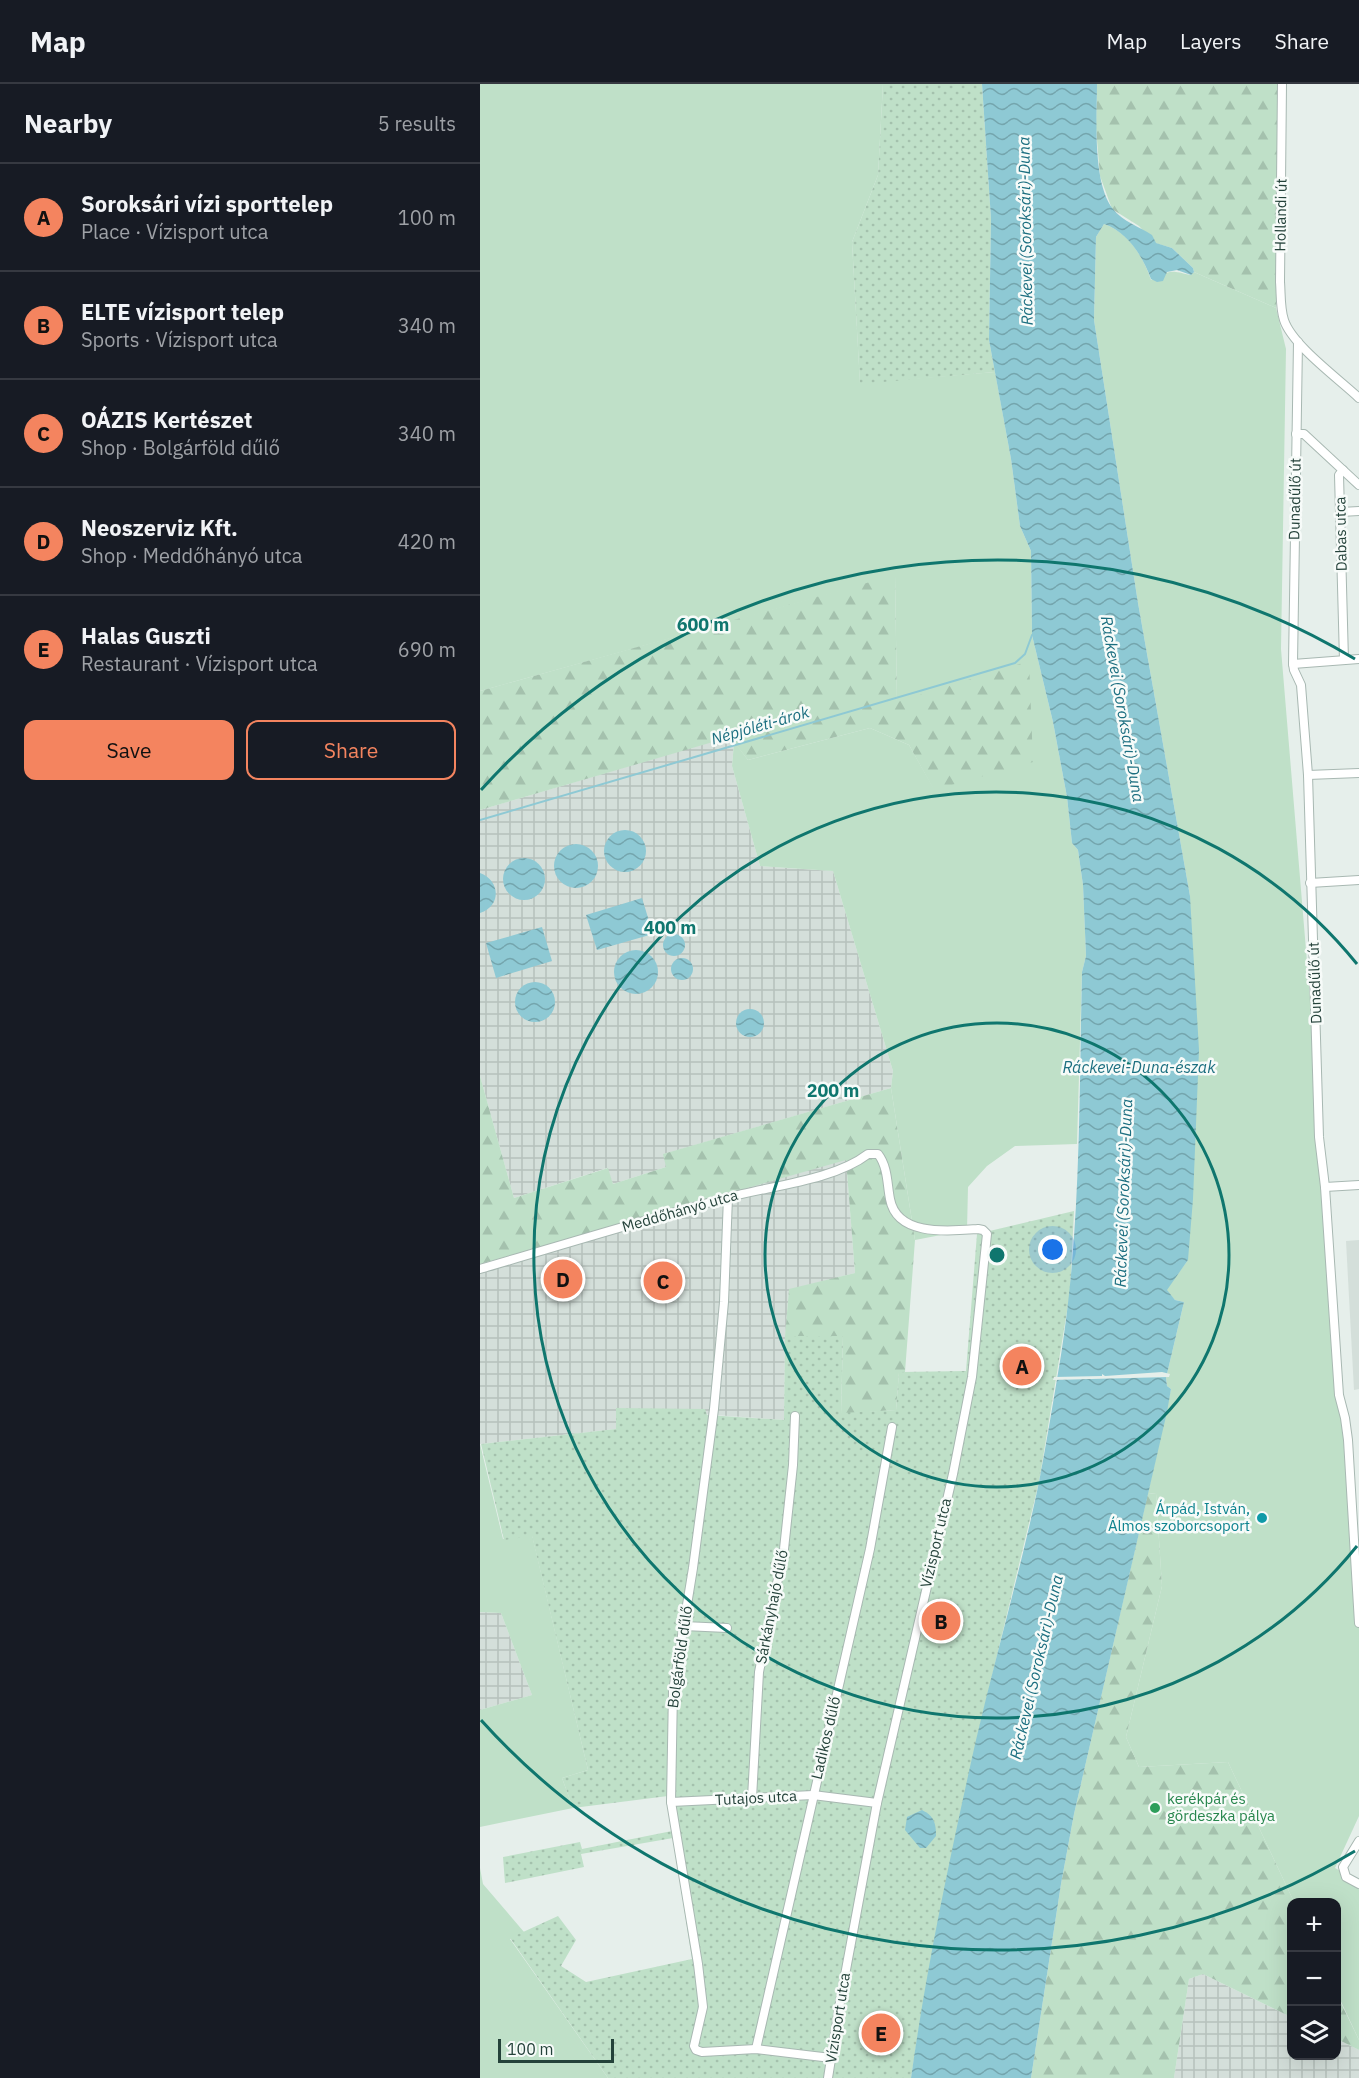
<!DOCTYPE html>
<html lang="en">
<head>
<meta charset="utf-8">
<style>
  body { margin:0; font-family:"IBM Plex Sans",sans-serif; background:#242831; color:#f1f3f6 }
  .controls { position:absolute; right:18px; bottom:18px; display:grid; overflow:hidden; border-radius:12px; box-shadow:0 6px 24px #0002 }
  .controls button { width:54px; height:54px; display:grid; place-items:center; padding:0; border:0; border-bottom:2px solid #363941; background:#171b24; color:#f1f3f6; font:30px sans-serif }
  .scale { position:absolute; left:18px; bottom:15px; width:116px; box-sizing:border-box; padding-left:6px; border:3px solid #24423a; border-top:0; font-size:16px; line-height:21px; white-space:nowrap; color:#24423a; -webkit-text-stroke:4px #f7fbf9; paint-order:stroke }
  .you { position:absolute; left:573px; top:1166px; width:21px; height:21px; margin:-15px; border:4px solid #fff; border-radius:50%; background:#1a73e8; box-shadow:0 0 0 9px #1a73e833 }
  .badge { display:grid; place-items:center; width:39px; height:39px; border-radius:50%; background:#f4845f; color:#111; font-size:20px; font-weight:700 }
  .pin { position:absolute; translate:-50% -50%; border:3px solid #fff; box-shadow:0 2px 6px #0006 }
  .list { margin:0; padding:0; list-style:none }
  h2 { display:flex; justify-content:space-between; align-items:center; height:78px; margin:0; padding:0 24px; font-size:26px }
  h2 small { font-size:20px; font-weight:400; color:#9ea1a6 }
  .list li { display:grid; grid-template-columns:39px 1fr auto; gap:18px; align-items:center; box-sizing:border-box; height:108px; padding:0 24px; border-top:2px solid #363941 }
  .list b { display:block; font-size:22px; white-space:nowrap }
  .list p { margin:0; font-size:20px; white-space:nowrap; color:#9ea1a6 }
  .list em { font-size:20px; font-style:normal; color:#9ea1a6 }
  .actions { display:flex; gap:12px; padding:18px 24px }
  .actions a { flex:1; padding:14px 0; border:2px solid #f4845f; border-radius:12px; text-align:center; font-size:21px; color:#f4845f }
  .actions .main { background:#f4845f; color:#111 }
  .icon { flex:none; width:33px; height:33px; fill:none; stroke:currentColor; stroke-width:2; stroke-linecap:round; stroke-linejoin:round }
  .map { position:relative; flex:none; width:879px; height:1994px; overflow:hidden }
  header { display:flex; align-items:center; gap:36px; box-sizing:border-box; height:84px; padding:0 30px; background:#171b24; border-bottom:2px solid #363941 }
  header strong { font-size:28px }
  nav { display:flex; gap:33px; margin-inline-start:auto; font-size:21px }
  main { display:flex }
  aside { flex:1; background:#171b24 }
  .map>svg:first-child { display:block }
  .built { fill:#d4dfda }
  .industrial { fill:url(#industrial-grid) }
  .green { fill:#bfe0c8 }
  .forest { fill:url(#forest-firs) }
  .garden { fill:url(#garden-dots) }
  .water { fill:url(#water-waves) }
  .pier { fill:#e6efeb }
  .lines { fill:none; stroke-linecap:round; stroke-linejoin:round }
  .stream { stroke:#8ec9d4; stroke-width:2 }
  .minor-casing { stroke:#a8b8b2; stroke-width:10 }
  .minor { stroke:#fff; stroke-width:8 }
  .ring { fill:none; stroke:#0f766e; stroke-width:3 }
  .culture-dot { fill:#0f9aa8; stroke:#f7fbf9; stroke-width:2 }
  .leisure-dot { fill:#2e9e5b; stroke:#f7fbf9; stroke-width:2 }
  .labels { text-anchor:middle; stroke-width:5; stroke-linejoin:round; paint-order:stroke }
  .street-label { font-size:15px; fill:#24423a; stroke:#f7fbf9 }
  .culture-label { font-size:15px; fill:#0d838f; stroke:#f7fbf9; text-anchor:end }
  .leisure-label { font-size:15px; fill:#27864d; stroke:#f7fbf9; text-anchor:start }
  .water-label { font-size:16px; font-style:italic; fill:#1c6f80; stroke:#f7fbf9 }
  .centre { fill:#0f766e; stroke:#f7fbf9; stroke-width:3 }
  .ring-label { font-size:18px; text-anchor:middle; font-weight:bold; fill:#0f766e; stroke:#f7fbf9; stroke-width:5; stroke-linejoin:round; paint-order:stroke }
</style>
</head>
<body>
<header>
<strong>Map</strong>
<nav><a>Map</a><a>Layers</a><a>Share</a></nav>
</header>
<main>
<aside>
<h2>Nearby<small>5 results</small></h2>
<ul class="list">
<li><span class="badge">A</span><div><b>Soroksári vízi sporttelep</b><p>Place · Vízisport utca</p></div><em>100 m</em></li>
<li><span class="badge">B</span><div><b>ELTE vízisport telep</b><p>Sports · Vízisport utca</p></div><em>340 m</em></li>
<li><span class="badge">C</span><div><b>OÁZIS Kertészet</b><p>Shop · Bolgárföld dűlő</p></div><em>340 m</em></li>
<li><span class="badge">D</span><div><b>Neoszerviz Kft.</b><p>Shop · Meddőhányó utca</p></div><em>420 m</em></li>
<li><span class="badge">E</span><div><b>Halas Guszti</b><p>Restaurant · Vízisport utca</p></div><em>690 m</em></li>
</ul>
<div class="actions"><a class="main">Save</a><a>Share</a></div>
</aside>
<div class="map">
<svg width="879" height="1994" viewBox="0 0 879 1994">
  <defs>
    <pattern id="industrial-grid" width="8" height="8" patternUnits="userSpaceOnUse" patternTransform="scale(1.5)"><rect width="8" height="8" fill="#d4dfda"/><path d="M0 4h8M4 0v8" fill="none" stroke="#b6c1bc"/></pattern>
    <pattern id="forest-firs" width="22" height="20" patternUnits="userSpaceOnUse" patternTransform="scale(1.5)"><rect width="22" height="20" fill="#bfe0c8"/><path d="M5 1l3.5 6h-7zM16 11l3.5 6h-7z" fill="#a4c1ad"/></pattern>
    <pattern id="garden-dots" width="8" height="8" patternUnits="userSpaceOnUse" patternTransform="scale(1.5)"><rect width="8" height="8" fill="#bfe0c8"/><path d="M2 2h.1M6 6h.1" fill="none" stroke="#a4c1ad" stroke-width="1.8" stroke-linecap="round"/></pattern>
    <pattern id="water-waves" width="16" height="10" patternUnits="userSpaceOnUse" patternTransform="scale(1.5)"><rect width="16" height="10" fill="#8ec9d4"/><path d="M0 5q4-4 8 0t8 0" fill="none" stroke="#74a5ad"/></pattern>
  </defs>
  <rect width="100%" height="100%" fill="#e6efeb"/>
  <path class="built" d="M879,1156V1305L874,1306L866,1157Z"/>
  <g class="industrial">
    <path d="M250,652L254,659L252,682L280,782L353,787L413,987L411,1004L184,1070L186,1083L133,1100L127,1084L34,1114L0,992V726Z"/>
    <path d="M366,1075L375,1189L309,1206L305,1252L304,1336L136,1324V1345L0,1360V1180Z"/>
    <path d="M0,1528L21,1529L52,1611L0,1626Z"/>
    <path d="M723,1890L811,1933L812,1972H856L857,1955L879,1966V1994H694L709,1895Z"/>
  </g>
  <g class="green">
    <path d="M0,0H403L398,91L372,158L380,299L515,288L531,375L540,442L551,467L552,551L573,638L587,713L592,759L598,766L603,801L606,872L602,888L597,1060L535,1062L507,1082L488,1103L487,1146L435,1156L411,1004L413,987L353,787L280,782L252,682L254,659L250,652L268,676L390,644L429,661L454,705L417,618L415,492L0,607Z"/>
    <path d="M624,140C648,148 663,172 671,196C692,186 689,186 710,191L714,188L796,224L806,265L801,565L879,1504V1732L855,1784L879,1797V1956L857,1909L856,1818H814L748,1678L659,1683L646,1653L682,1502L676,1410L668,1409L691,1305L687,1302L686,1294L704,1218L695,1216L686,1206L708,1176L710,812L658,519L614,236L616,153Z"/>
    <path d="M0,1360L23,1455L52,1451L108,1686L82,1694L93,1724L0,1743V1626L52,1611L21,1529L0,1528Z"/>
    <path d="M0,1784L3,1800L44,1848L30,1855L128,1994H0Z"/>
  </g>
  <g class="forest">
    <path d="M617,0H803L796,224L714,188L713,184L692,164L675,159L659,142L632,125L620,92L616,44Z"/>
    <path d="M415,491L417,618L549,577L553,678L454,706L429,661L390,644L268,676L250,653L0,726V607Z"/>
    <path d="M0,992L34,1114L128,1084L133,1100L186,1083L183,1070L411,1004L435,1156L425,1288L419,1289L416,1326L361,1330L363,1252H305L309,1205L375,1189L366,1076L0,1180Z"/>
    <path d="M668,1409L676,1410L682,1502L646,1653L659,1683L748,1678L814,1818H812L811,1933L723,1890L709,1895L694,1994H551L581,1800L594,1730Z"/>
    <path d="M856,1909L879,1956V1966L857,1955Z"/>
  </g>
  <g class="garden">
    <path d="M403,0H502L511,135L509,256L515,288L380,300L372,158L398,91Z"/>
    <path d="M594,1127L590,1209L559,1398L497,1654L438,1950L431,1994H128L30,1854L78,1832L96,1856L81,1882L106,1898L212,1875L193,1754L101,1770L104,1783L25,1799L23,1773L100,1758L102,1765L192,1747L188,1712L93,1724L82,1694L108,1686L52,1452L24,1456L1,1360L136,1345V1324L225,1325L227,1331L304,1336L305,1252H363L361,1329L416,1326L419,1288L486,1287L497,1150Z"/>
  </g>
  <g class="water">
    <path d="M502,0H617C617,32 612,99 633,125C642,137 660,143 672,151L676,159L692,164L713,184L714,188L711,191L697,186L687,188L683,197L677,198L671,195C663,173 648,148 624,140L616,153L614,236L658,519L710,812L719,966L713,1115L708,1176L687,1206L695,1216L704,1218L686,1294L687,1302L691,1305L687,1328L594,1730L581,1800L551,1994H431C447,1880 471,1768 496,1656C516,1570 541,1485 559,1398C567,1356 574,1313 581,1271C601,1145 599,1015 602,888L606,872L603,801L598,766L592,759L587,713L573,638L552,551L551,467L540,442L531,375L509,256L511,135Z"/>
    <circle cx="145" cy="767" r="21"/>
    <circle cx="96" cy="782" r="22"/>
    <circle cx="44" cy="795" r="21"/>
    <path d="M0,789C20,796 22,822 0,829Z"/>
    <path d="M162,814L173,850L117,866L106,831Z"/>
    <path d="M62,843L72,877L16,894L6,859Z"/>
    <circle cx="194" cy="861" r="11"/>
    <circle cx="156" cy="888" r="22"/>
    <circle cx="202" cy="885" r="11"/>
    <circle cx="55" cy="918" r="20"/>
    <circle cx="270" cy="939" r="14"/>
    <path d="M442,1726C454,1732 456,1739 456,1752L446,1764H440L425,1746L427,1733Z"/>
  </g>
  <path class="pier" d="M682,1288L690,1290L689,1293L573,1296L574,1293L622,1292V1290L625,1292Z"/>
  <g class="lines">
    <path class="stream" d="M0,736L535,579L545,570L552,551"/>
    <g class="minor-casing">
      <g id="minor">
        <path d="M802,0L800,198C801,210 800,224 804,236C812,261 859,295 879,314"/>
        <path d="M818,258L813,580L814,586L821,601L828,691L839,1053L845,1103L859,1311L865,1334L868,1356L879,1539"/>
        <path d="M816,350H824L879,401"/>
        <path d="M863,386L859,391L864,576"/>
        <path d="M861,428L879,427"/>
        <path d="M813,580L879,575"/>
        <path d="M828,691L879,689"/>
        <path d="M830,799L879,796"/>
        <path d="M845,1103L879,1101"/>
        <path d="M248,1113L244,1218L234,1325L213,1484L193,1607L191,1718L218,1880L223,1923L214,1962L216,1966L222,1968L276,1965L351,1974"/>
        <path d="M0,1185C82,1161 163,1136 246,1114C288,1102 353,1097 388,1070H398C408,1083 407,1100 410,1115C417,1153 469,1147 498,1145L503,1146L507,1150L492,1293L473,1390L397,1719L360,1918L348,1994"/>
        <path d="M204,1542L247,1544"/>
        <path d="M272,1714L279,1588L304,1465L313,1381L315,1332"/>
        <path d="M191,1718L333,1711L397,1719"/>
        <path d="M879,1757L863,1783L866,1793L879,1800"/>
        <path d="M276,1965L390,1465L412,1343"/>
      </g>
    </g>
    <use href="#minor" class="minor"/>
  </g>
  <g class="ring">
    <circle cx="517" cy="1171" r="232"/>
    <path d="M877 1462A463 463 0 1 1 877 880"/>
    <path d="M875 1767A695 695 0 0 1 1 1636M1 706A695 695 0 0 1 875 575"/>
  </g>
  <circle class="culture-dot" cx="782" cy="1434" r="6"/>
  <circle class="leisure-dot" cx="675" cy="1724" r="6"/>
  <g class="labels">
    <g class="street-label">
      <text transform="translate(801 131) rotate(-89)" y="5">Hollandi út</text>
      <text transform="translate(815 415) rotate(-89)" y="5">Dunadűlő út</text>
      <text transform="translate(861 450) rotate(-91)" y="5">Dabas utca</text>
      <text transform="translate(835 899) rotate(-92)" y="5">Dunadűlő út</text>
      <text transform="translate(200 1127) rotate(-16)" y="5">Meddőhányó utca</text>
      <text transform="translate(456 1459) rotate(-77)" y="5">Vízisport utca</text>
      <text transform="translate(292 1523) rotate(-79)" y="5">Sárkányhajó dűlő</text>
      <text transform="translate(200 1573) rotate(-82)" y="5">Bolgárföld dűlő</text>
      <text transform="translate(346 1654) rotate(-77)" y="5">Ladikos dűlő</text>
      <text transform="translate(276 1714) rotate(-3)" y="5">Tutajos utca</text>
      <text transform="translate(358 1934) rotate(-81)" y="5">Vízisport utca</text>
    </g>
    <g class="culture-label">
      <text x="770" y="1430">Árpád, István,<tspan x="770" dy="17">Álmos szoborcsoport</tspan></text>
    </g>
    <g class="leisure-label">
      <text x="687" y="1720">kerékpár és<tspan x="687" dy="17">gördeszka pálya</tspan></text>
    </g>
    <g class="water-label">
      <text transform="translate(545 147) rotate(-91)" y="6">Ráckevei (Soroksári)-Duna</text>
      <text transform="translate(643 625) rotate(80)" y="6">Ráckevei (Soroksári)-Duna</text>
      <text transform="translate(280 641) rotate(-16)" y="6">Népjóléti-árok</text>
      <text x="659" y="989">Ráckevei-Duna-észak</text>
      <text transform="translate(643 1109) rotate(-88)" y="6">Ráckevei (Soroksári)-Duna</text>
      <text transform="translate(556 1583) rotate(-77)" y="6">Ráckevei (Soroksári)-Duna</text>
    </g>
  </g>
  <circle cx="517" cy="1171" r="9" class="centre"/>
  <g class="ring-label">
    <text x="223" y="547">600 m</text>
    <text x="190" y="850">400 m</text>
    <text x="353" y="1013">200 m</text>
  </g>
</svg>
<div class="controls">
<button>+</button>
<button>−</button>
<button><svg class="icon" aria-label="layers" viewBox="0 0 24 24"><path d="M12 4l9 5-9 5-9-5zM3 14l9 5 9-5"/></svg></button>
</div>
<div class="scale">100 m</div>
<div class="you"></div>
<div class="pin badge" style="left:542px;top:1282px">A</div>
<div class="pin badge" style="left:461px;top:1537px">B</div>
<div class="pin badge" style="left:183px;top:1197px">C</div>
<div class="pin badge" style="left:83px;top:1195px">D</div>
<div class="pin badge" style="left:401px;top:1949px">E</div>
</div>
</main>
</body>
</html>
